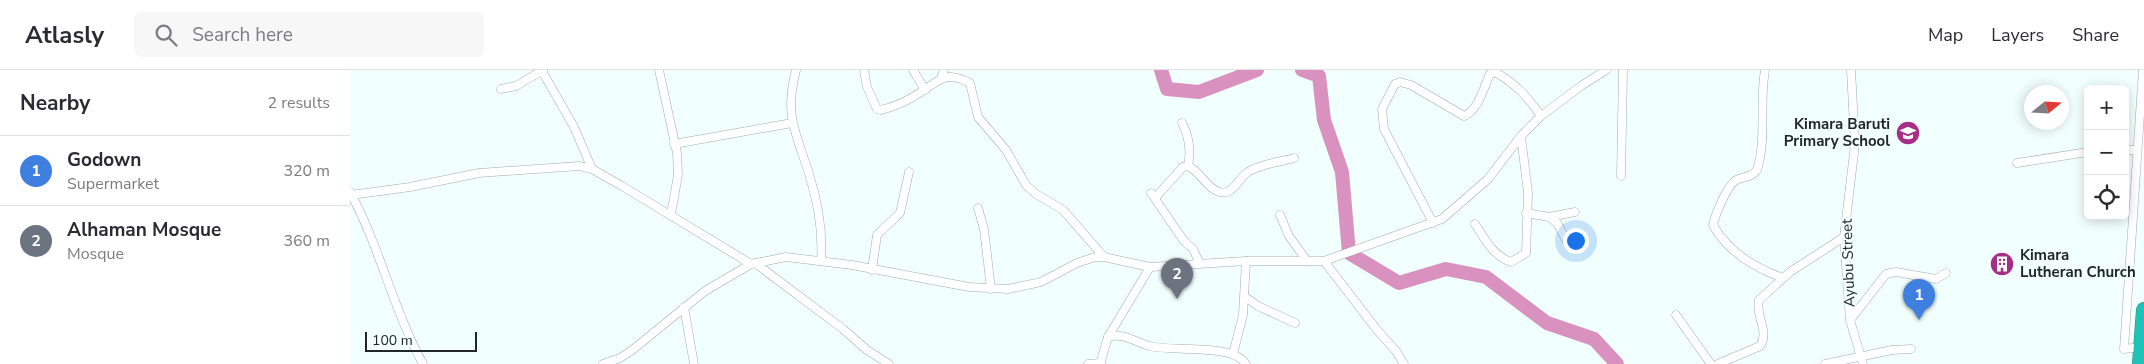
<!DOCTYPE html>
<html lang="en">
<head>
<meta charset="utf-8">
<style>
  body { margin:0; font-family:"Nunito Sans",sans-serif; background:#f7f7f7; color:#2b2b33 }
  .controls { position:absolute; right:15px; top:15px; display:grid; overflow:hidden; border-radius:8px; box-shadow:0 2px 12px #0003 }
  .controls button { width:45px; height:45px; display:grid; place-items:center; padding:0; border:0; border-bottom:1px solid #e1e1e2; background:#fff; color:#2b2b33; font:25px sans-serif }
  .compass { position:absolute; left:1674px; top:15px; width:45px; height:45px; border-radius:50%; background:#fff; box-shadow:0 2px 12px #0003; rotate:72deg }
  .scale { position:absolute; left:15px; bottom:12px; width:112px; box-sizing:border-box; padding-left:5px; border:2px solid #212626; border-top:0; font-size:14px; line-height:18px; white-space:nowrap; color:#212626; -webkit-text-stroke:4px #f1fffd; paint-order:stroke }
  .you { position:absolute; left:1225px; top:170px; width:18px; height:18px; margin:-12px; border:4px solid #fff; border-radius:50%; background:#1a73e8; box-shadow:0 0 0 8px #1a73e833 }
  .badge { display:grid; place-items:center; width:32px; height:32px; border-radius:50%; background:#a52e86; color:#fff; font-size:16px; font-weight:700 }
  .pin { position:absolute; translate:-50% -41px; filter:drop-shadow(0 1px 2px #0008) }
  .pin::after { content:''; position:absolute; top:26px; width:18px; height:15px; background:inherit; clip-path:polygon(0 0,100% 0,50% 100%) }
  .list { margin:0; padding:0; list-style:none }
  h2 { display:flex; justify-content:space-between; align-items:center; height:65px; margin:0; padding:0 20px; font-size:21px }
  h2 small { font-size:16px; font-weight:400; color:#7c7c81 }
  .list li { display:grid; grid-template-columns:32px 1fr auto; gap:15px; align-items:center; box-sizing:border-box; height:70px; padding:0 20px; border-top:1px solid #e1e1e2 }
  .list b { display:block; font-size:19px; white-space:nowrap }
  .list p { margin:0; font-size:16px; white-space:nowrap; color:#7c7c81 }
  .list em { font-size:16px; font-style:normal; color:#7c7c81 }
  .icon { flex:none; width:28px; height:28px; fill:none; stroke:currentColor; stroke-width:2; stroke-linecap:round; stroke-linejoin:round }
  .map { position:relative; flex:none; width:1794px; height:294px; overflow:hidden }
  header { display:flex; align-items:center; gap:30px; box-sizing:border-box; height:70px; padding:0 25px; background:#fff; border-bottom:1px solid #e1e1e2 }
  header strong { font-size:24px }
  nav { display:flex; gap:28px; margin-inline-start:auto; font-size:18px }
  .search { width:350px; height:45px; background:#f7f7f7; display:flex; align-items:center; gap:12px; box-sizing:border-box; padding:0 18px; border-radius:8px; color:#7c7c81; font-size:19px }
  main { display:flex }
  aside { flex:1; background:#fff }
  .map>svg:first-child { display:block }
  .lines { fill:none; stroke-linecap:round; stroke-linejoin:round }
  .river { stroke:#d991c0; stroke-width:14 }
  .street-casing { stroke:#9facaa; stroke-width:9 }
  .highway-casing { stroke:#1f8b84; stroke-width:16 }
  .street { stroke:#fff; stroke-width:8 }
  .highway { stroke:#1ec2b6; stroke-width:15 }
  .labels { text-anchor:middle; stroke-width:4; stroke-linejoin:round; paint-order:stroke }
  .poi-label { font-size:15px; font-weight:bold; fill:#212626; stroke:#f1fffd; text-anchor:end }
  .street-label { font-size:15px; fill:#212626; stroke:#f1fffd }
</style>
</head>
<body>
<header>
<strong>Atlasly</strong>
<div class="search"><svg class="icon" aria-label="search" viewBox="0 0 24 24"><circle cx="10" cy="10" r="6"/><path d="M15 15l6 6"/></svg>Search here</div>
<nav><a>Map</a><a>Layers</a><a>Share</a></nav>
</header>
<main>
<aside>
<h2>Nearby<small>2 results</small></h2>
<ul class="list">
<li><span class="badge" style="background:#3f7fe0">1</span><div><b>Godown</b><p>Supermarket</p></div><em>320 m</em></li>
<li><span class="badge" style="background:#6b7280">2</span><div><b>Alhaman Mosque</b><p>Mosque</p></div><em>360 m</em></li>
</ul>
</aside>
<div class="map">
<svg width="1794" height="294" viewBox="0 0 1794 294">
  <rect width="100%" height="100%" fill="#f1fffd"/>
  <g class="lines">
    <g class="river">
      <path d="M811,0L817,19L849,22L907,0"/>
      <path d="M952,0L969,6L974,50L992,102L999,183L1049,213L1096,199L1136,207L1197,253L1244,269L1267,294"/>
    </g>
    <g class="street-casing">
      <g id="street">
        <path d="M309,0L327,83L328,105L321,144"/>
        <path d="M446,0C434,46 446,62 459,104C468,132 473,162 471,191"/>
        <path d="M514,0L517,17L527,39L531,40C544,37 559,30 571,22C590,10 596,0 620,13L628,47L656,80L676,115L686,124L713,140L754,187"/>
        <path d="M563,0L575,20"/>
        <path d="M1415,0C1409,33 1417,68 1407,100C1401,108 1394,106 1386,110C1377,116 1365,145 1363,155C1378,182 1405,198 1433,208"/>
        <path d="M1501,0L1505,74L1494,167L1500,250L1513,294"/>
        <path d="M192,1L224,57L242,99"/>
        <path d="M591,9L594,0"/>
        <path d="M151,19L166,16L193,0"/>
        <path d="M832,53C839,66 841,81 838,96"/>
        <path d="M324,74L442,53"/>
        <path d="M1775,80H1786"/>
        <path d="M1667,93L1738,82"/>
        <path d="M1271,106L1273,0"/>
        <path d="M0,122C30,177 43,239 73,294"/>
        <path d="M801,123L834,171L843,179L849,192"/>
        <path d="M1,125L60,117L129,103L229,96L242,99L272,116L401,194"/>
        <path d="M805,128L833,97L838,96C850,101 855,116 867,121C882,128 888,108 898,102C910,94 930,92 944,88"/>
        <path d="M628,138L634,159L641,219"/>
        <path d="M1176,143L1199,147L1225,142"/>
        <path d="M930,145L939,166L957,191"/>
        <path d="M1199,147L1207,153L1220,177"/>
        <path d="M1083,153L1034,59L1032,39L1045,14L1050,12L1061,15L1114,46C1128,41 1134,17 1140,4L1145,2C1166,14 1178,27 1191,46"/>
        <path d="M1125,154C1135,169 1143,186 1161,192L1176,183L1178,123L1171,66"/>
        <path d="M974,191L1027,260L1046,281L1054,294"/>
        <path d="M405,193L493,259L517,280L539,294"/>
        <path d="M522,200L527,165L550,143L559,102"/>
        <path d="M895,227L908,236L945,253"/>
        <path d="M334,237L344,294"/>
        <path d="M1326,245L1361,294"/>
        <path d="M1500,250L1536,204L1546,202L1586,209L1596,203"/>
        <path d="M758,267C773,262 785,272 799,276C823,282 883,273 896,294"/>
        <path d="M1792,277L1774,279L1793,0"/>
        <path d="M883,284L893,245L896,191"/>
        <path d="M253,294L270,288L281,281L355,221L401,194L436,187L502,195L619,217L658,219L691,212L727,193L745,187H754L800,197L896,191H974L1092,149L1138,109L1171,66L1191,46L1231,16L1256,0"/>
        <path d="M738,294L751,293"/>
        <path d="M750,294L758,267L800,197"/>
        <path d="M1368,294L1410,276C1420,262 1405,246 1409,230L1440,202L1494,167"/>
        <path d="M1475,294L1542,280L1561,279"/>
      </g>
    </g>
    <g class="highway-casing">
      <path id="highway" d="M1790,294L1794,240"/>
    </g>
    <use href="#street" class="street"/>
    <use href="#highway" class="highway"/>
  </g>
  <defs>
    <g id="school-disc" transform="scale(1.25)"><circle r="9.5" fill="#a52e86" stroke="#f1fffd"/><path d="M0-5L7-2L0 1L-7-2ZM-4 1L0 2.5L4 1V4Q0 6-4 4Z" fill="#fff"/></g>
    <g id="building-disc" transform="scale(1.25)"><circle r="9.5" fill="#a52e86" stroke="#f1fffd"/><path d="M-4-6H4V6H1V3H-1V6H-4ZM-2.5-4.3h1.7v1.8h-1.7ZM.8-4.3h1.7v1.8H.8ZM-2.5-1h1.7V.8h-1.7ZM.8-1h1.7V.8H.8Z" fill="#fff"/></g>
  </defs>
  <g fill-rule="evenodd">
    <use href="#school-disc" x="1558" y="63"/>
    <use href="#building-disc" x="1652" y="194"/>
  </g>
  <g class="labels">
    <g class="poi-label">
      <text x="1540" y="59">Kimara Baruti<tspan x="1540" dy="17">Primary School</tspan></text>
      <text x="1670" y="190" text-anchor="start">Kimara<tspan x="1670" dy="17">Lutheran Church</tspan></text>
    </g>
    <g class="street-label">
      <text transform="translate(1498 193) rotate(-92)" y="5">Ayubu Street</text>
    </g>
  </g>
</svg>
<div class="controls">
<button>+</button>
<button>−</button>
<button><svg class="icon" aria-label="locate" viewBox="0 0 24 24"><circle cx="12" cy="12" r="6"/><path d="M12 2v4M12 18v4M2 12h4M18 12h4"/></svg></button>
</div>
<svg class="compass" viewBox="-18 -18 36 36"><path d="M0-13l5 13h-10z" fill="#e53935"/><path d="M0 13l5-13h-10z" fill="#7c7c81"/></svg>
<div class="scale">100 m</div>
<div class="you"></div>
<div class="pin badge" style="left:1569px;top:250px;background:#3f7fe0">1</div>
<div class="pin badge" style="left:827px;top:229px;background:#6b7280">2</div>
</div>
</main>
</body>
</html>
